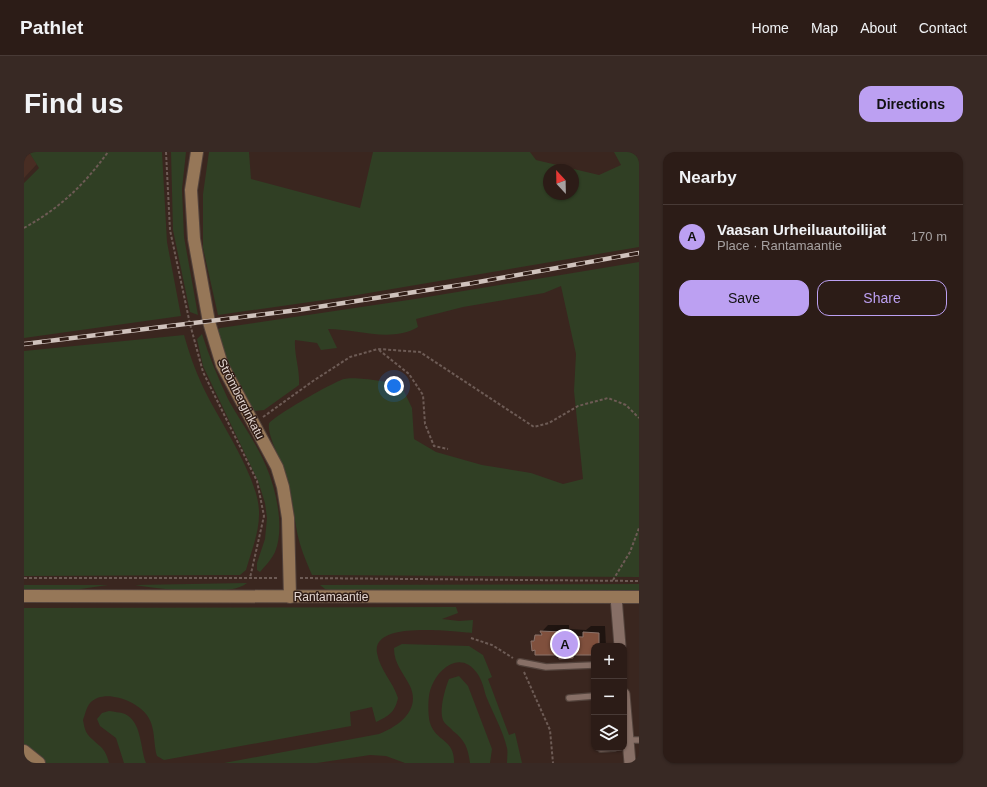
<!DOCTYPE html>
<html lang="en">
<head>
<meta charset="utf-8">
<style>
  body { margin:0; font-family:Helvetica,sans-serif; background:#382924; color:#f1f3f6 }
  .controls { position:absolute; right:12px; bottom:12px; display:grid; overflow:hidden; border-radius:8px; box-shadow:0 1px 3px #0004 }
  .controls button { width:36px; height:36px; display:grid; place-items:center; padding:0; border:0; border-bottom:1px solid #483a36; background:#2c1c17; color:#f1f3f6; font:20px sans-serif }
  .compass { position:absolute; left:519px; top:12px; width:36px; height:36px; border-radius:50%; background:#2c1c17; box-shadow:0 1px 3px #0004; rotate:338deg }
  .you { position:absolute; left:370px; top:234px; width:14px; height:14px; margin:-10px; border:3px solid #fff; border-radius:50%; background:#1a73e8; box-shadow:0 0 0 6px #1a73e833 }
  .badge { display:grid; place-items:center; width:26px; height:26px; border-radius:50%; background:#bca0f2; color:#111; font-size:13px; font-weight:700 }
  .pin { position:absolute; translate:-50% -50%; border:2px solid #fff; box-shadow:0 1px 4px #0006 }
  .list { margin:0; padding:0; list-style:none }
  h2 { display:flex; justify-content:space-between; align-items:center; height:52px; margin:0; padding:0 16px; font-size:17px }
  h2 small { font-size:13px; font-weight:400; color:#a6a1a1 }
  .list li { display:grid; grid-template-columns:26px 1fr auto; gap:12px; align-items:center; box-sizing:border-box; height:64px; padding:0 16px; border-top:1px solid #483a36 }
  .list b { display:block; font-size:15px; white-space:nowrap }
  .list p { margin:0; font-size:13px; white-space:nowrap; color:#a6a1a1 }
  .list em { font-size:13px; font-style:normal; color:#a6a1a1 }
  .actions { display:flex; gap:8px; padding:12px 16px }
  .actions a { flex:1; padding:9px 0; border:1px solid #bca0f2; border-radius:12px; text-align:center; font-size:14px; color:#bca0f2 }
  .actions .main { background:#bca0f2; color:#111 }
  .icon { flex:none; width:22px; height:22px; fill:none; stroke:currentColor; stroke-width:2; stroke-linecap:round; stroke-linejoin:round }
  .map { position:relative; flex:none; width:615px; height:611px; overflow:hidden; border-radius:12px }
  header { display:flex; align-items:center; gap:24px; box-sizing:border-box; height:56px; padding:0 20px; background:#2c1c17; border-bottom:1px solid #483a36 }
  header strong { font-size:19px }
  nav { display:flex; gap:22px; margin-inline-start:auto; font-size:14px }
  .intro { display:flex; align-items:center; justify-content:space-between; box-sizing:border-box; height:96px; padding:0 24px }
  h1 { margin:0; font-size:28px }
  .button { padding:10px 18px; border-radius:12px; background:#bca0f2; color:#111; font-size:14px; font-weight:700 }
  main { display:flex; gap:24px; padding:0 24px }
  aside { flex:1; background:#2c1c17; border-radius:12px; box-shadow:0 1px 3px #0004 }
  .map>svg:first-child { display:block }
  .built { fill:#482d23 }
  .green { fill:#303f24; fill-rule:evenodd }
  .shadow { fill:#0007 }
  .building { fill:#80503d; stroke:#8b736a }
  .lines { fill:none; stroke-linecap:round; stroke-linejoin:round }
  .lane-casing { stroke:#53433c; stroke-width:8 }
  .street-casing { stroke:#53433c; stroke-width:13 }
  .secondary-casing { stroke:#53433c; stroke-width:14 }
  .path { stroke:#6d5b55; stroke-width:2; stroke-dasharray:3 2; stroke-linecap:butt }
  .lane { stroke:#876f66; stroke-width:5.5 }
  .street { stroke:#876f66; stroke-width:11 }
  .secondary { stroke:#967758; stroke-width:12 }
  .rail-casing { stroke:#cfc2bc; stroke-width:4.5 }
  .rail { stroke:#301d16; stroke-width:3; stroke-dasharray:9; stroke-linecap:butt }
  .labels { text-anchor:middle; stroke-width:3; stroke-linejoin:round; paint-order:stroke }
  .street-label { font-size:12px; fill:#e3d6d1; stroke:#301d16 }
</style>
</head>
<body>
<header>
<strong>Pathlet</strong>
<nav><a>Home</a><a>Map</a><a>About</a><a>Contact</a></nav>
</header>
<div class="intro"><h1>Find us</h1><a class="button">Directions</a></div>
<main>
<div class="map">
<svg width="615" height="611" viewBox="0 0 615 611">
  <rect width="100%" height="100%" fill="#3a261f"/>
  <path class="built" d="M0,0H5L13,12L0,26Z"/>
  <g class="green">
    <path d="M5,0H138L143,90L157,164L0,186V31L15,16Z"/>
    <path d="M147,0H162L158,37L160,85L174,163L166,160L149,78Z"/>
    <path d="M185,0H225L227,27L336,56L349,0H506L512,8L575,23L597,13L590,0H615V95L321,145L194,163L179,96V42ZM525,18H549V42H525Z"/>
    <path d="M615,110V425L288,423C282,409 276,395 273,380C269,360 268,339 261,320C257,309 243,283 245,272C246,266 311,229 320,227C331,224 365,230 377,233L388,256L390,287L412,300L458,313L507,321L539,332L559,327L550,239L552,202L537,134L520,141L439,155L392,167L394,175C367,191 333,177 304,177L313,196L297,198L293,191L271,188C270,203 276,217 275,233L240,258L231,259C212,237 203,206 192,180L196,176L391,147Z"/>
    <path d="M178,182C185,204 194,226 204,247C216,269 232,290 242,314C252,337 261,376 251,400C248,407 241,414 236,420L233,418V411L241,387L243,366L241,351L234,329L179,214L173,187Z"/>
    <path d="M160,183C165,201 171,218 179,235C194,267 234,324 235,359C236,379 227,400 222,418L216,423L0,424V199Z"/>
    <path d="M223,431C205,446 135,437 111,433Z"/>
    <path d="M615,432V439L314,440L301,437L296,433Z"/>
    <path d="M0,433H84L43,439H0Z"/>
    <path d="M432,455L434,461L418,467L435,469L449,468L448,481C431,480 347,468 353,501C356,518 369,530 374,546C371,560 365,564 352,570L348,555L326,560L327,574L140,608L133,604C129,591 132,574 122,562C112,549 80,536 66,551C62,556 61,563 59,568C60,573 61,580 65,584C75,595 81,594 85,611H0V456Z"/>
    <path d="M378,492L445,494L459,503L468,525L464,527L485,583L491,581L498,611H483C483,606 484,600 483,596C479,579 469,561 462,544C460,537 458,528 453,521C435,495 408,521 405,544C404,551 404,564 406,571C412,590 431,587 430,611H381L362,604L346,603L293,611H200L355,582C375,574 397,558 386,534C379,520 370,512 370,496Z"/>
    <path d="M435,524L444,534L468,597L466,611H446C444,596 441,588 429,579C427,576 422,573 420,570C414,560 421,537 425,527Z"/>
    <path d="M85,559C90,560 96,560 101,562C118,570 116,596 122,611H100L92,586L76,574L73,567L78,561Z"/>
  </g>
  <path class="shadow" d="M524,473H545V477L562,478L567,474H581L582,494H570V502H552L548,505L512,497L508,490Z"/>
  <path class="building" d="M516,479L538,480V484L559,485V480L575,481V494H570V503H549V506L535,507V503H511V498L508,499L507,489H510L511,483H518Z"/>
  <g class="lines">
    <g class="lane-casing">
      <g id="lane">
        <path d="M496,510L522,515L570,513"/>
        <path d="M545,546L570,544"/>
        <path d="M604,588H615"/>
        <path d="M577,597L590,596"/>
      </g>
    </g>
    <g class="street-casing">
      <g id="street">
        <path d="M592,445L596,494"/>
        <path d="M600,542L606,611"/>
      </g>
    </g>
    <g class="secondary-casing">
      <g id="secondary">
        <path d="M173,0L167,38L170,87L185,170L198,213L253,315L259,335L264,366L266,445"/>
        <path d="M0,444L615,445"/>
        <path d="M0,599L15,611"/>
      </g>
    </g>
    <g class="path">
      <path d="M142,0L146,78L166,172L179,220L233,329L240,364L226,426"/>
      <path d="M0,76C36,56 60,33 84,0"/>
      <path d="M355,198L385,222L399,243L401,272L410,294L424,297"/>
      <path d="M239,265L289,229L326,205L354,197L396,200L510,275L525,271L554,254L584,246L602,253L615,266"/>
      <path d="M0,426H254"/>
      <path d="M276,426L615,429"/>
      <path d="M589,428L606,400L615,376"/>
      <path d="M447,486L468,493L489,506"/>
      <path d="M500,520L526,578L529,611"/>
    </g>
    <use href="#lane" class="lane"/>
    <use href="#street" class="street"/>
    <use href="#secondary" class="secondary"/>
    <g class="rail-casing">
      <path id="rail" d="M0,192L274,158L449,131L615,101"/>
    </g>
    <use href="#rail" class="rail"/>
  </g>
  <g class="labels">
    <g class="street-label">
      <text transform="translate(217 247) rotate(63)" y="4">Strömberginkatu</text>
      <text x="307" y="449">Rantamaantie</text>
    </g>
  </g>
</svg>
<div class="controls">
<button>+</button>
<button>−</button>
<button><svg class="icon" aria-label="layers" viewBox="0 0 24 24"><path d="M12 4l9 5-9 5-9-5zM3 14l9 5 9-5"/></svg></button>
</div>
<svg class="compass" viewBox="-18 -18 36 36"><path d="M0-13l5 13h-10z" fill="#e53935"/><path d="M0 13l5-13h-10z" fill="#a6a1a1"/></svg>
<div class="you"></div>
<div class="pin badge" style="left:541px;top:492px">A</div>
</div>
<aside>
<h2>Nearby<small></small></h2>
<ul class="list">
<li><span class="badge">A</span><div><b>Vaasan Urheiluautoilijat</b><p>Place · Rantamaantie</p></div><em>170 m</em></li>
</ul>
<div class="actions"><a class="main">Save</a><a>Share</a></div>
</aside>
</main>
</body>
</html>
